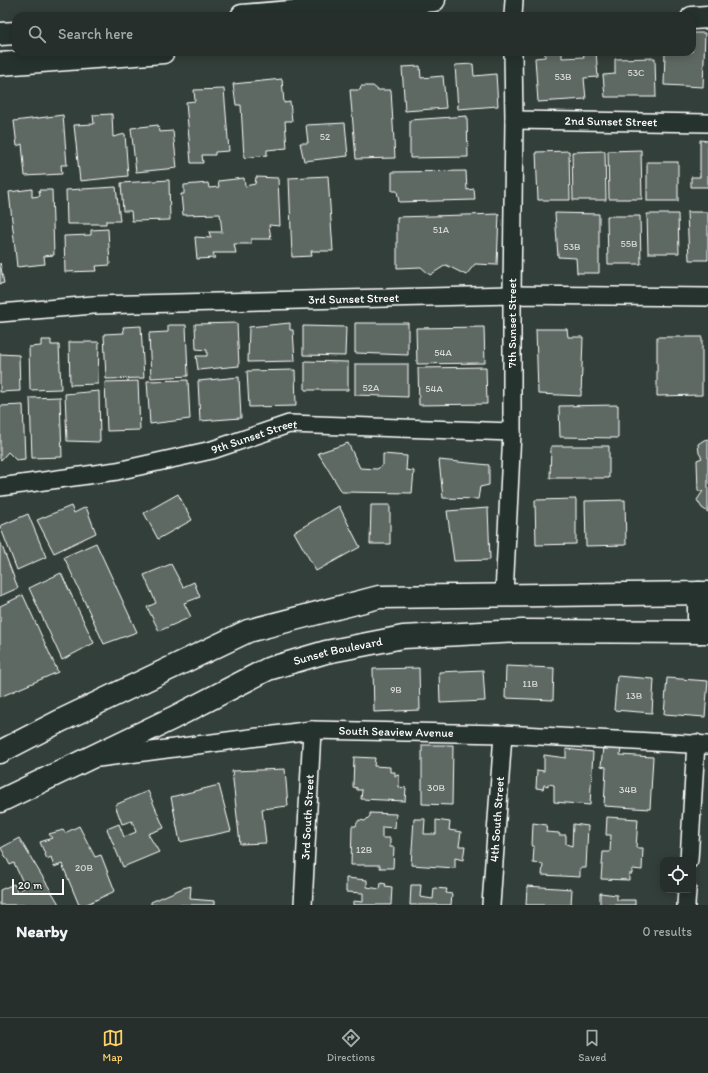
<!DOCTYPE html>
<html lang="en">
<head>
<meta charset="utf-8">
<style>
  body { margin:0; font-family:Itim,sans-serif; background:#2e3734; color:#f1f3f6 }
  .controls { position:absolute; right:12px; bottom:12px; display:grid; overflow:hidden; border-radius:8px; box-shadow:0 2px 10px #0003 }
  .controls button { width:36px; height:36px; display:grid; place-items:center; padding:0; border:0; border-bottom:1px solid #424a48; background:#262f2c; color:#f1f3f6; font:20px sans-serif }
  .scale { position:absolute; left:12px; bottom:10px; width:52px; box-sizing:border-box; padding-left:4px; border:2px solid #fff; border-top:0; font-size:11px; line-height:14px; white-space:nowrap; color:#fff; -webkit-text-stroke:3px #26332d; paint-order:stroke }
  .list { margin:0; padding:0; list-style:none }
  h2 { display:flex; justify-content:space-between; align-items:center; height:52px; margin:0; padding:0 16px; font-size:17px }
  h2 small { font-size:13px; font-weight:400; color:#a4a9a9 }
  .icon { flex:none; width:22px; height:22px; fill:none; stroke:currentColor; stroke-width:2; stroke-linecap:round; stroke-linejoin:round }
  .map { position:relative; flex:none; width:708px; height:905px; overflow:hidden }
  .search { position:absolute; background:#262f2c; box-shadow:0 2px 10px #0003; left:12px; right:12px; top:12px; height:44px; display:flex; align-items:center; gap:10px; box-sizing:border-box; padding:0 14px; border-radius:12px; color:#a4a9a9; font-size:15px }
  .sheet { height:112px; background:#262f2c }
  nav { display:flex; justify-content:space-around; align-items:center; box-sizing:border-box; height:56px; border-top:1px solid #424a48; background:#262f2c; font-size:11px; color:#a4a9a9 }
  nav a { display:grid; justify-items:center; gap:2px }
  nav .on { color:#ffd166 }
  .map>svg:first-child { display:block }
  .building { fill:#5f6964; stroke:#fff }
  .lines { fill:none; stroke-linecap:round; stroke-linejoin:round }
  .street-casing { stroke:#fff; stroke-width:20 }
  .secondary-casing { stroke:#fff; stroke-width:25 }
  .primary-casing { stroke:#fff; stroke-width:25 }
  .street { stroke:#26332d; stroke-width:17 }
  .secondary { stroke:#26332d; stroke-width:22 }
  .primary { stroke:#26332d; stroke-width:22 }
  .labels { text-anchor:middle; stroke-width:3; stroke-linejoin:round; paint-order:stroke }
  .number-label { font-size:10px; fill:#d7dad8 }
  .street-label { font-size:12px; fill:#fff; stroke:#26332d }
</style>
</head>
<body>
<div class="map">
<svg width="708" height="905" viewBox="0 0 708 905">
  <rect width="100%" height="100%" fill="#333f3a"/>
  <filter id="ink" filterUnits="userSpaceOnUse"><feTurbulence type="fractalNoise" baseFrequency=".025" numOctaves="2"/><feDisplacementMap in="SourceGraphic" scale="8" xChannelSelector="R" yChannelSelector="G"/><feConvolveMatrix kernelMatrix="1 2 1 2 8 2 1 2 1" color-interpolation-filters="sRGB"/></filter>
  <g filter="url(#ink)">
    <g class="building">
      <path d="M692,33H705L703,87L664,85L665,52H692Z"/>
      <path d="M545,52H562V58L584,57L583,52H596L598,77L584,78L586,99L538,102L535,58L545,57Z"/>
      <path d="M655,58L656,97H605L603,75L615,74V59Z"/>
      <path d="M473,64L474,76L496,74L498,106L458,109L455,65Z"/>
      <path d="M420,66L421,78L443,76L446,108L405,111L402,67Z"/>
      <path d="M282,79L284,103L290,102L292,121H285L287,148L267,150V155L244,158L241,105H236L233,84Z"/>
      <path d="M361,86H373L378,90H391L395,158L356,159L350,90H360Z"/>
      <path d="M224,89L229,151L215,152V155H202L203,163H191L186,102L195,101L194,90Z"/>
      <path d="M112,114L113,137L125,134L128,176L80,181L74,125L94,124L93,115Z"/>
      <path d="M63,115L67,165H61L62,174L25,176L22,144L17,146L14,121Z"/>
      <path d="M467,116L468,157L410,158V120Z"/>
      <path d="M345,123L348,156L304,161L300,143H308L306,125Z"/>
      <path d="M158,125L159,132L173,131L177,168L136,172L131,128Z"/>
      <path d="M700,140L708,141V187H691V177H700Z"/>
      <path d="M641,150L642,199H609L608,151Z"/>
      <path d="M569,151L570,200H538L536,152Z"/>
      <path d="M605,151L606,200H573L572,152Z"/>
      <rect x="647" y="162" width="31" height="39"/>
      <path d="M466,171L467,190L474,189L475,200L399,202L397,191H392V172Z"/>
      <path d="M328,176L333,251H311L312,256L292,257L289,178Z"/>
      <path d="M256,177L278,178L280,226L269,225L271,239H251V244H234L236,253H213L215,258L197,259L195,237L211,238L209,232H222L220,214L183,215L181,194H184V185L208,183L209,188L219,187L218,181L244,178L245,186L255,184Z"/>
      <path d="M169,180L170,220L132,221L131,211H123L121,183Z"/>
      <path d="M116,187L120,221H106V224H67L66,190Z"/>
      <path d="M32,189V197L40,196L39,190H52L54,255L44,256L45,264L17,267L9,192Z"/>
      <path d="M687,212H708V260H689Z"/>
      <path d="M555,213L599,214V273H577L576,258L558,257Z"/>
      <path d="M499,214L497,265L475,264L466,275L446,265L430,275L421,267L397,268V217Z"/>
      <path d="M647,214H678L679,253H648Z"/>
      <path d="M607,216H640L641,264H608Z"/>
      <path d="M108,229L110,265L96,266L97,271L65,272L64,236L91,235V230Z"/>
      <path d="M0,263L4,283L0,284Z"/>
      <path d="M237,323L239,366L198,370L196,356H207V350L196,349L195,324Z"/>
      <path d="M290,323V330H293L295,361L248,362L249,327Z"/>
      <path d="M355,323H408V355L355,353Z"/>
      <path d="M168,325H186L188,376L151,378L149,333L168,332Z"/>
      <path d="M141,326L144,378L106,379L104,334L124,333L123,327Z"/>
      <path d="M303,326L346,327L345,356L303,355Z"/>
      <path d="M484,327L485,363L417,364L416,328Z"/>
      <path d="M536,329H567L568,337H583L581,396L538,394Z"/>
      <path d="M657,337H702V395L657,396Z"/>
      <path d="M41,340H51V345H59L61,389L30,390L29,347L41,346Z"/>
      <path d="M69,342H99L98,384L70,385Z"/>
      <path d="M0,354L19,355L20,391L0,392Z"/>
      <path d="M305,361L348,362V390H305Z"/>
      <path d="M355,364H408V397L355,395Z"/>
      <path d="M486,367L487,404L419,405L418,368Z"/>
      <path d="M295,370L296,406L249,407L247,371Z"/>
      <path d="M239,377L241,418L200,421L198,381Z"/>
      <path d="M188,380L190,419L150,424L147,381Z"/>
      <path d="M138,381L140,430L107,431L105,382Z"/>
      <path d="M99,391L100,442L67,441L65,394Z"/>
      <path d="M60,397L62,457L32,458L30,398Z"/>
      <path d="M23,405L25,459L16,460L8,452L1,460L0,459V406Z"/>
      <path d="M618,405V438L560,437L559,406Z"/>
      <path d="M708,439V512L702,508L697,500L703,491H698L697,460L702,458L699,453L698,444L704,440Z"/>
      <path d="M348,443L360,468L377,469L383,465V454L407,456L406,470L414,471L412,493L342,492L318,453Z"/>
      <path d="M551,446H609V478H550Z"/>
      <path d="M439,460L489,465V485L480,487L478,499L443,498Z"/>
      <path d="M178,494L192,520L158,539L144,513Z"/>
      <path d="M576,499V544L536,545L535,500Z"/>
      <path d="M625,500L626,545L586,546L585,501Z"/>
      <path d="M371,505H390V544H370Z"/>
      <path d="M71,506L74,513L86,507L96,533L54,553L37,520Z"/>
      <path d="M339,506L360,547L316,571L294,532Z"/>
      <path d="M488,508L490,560L454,561L447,511Z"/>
      <path d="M28,514L46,557L17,570L0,526Z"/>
      <path d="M0,541L18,588L0,596Z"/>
      <path d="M96,543L137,632L104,644L64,557Z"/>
      <path d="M171,564L183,587L194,582L200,597L184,603L191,617L159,631L147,607L156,603L144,575Z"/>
      <path d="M61,573L94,643L62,660L29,588Z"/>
      <path d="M23,595L58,672L0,697V606Z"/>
      <path d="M506,666L554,668L553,700L505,698Z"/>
      <path d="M419,668L420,710L374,712L373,669Z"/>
      <path d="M483,670L485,701L440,703L439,672Z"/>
      <path d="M617,676L654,679L652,713L614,710Z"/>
      <path d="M667,678L708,681L705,717L664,714Z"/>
      <path d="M422,745H453L452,805L422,804Z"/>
      <path d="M603,747L621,749L620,755L653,757L650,809L604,806L606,767L601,766Z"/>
      <path d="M566,749L593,752L590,805L554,802V785L548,784V786L544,785L543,789L536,788L537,770L544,771V755L566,758Z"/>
      <path d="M354,757L375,758L374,766L390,767V772H395V776L399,775V787L406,788L405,801L361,799L362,790H357V788L353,787Z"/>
      <path d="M285,769L288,806L262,809L266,843L240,844L232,771Z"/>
      <path d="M219,785L231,831L180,842L171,797Z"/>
      <path d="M148,791L164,828L148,834L159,852L123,867L107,829L119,824L124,837L136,832L132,821L122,824L115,805Z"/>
      <path d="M370,813L396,814L395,828L382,827V838H390V847H394L393,868H380V865H351L352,826H356L357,823L359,820L365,821L370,816Z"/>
      <path d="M607,817L638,819L636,848H643L642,870L632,869V874H629V880L601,879L603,852H610L611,835H606Z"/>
      <path d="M414,819H425L424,834H436V820L450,822L449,830L461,832L459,846H465L463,860L455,858V868L411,865Z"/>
      <path d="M533,823L547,825L546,832L559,833V835H566V844L572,846L573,824L588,826L586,868H580V877L542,875L543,864L533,863L534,846H532Z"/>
      <path d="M79,826L95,857L101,855L115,891L85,905H79L62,864L54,867L51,857L47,859L40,842L52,838L49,834L63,830L65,833Z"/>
      <path d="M19,838L59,904L55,905H0V890L14,884L17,892L25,887L14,863L10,865L1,848Z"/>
      <path d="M346,878L367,880V887L380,889L381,883L386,884L385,886L392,887L391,905H353V901L363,902V893L346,892Z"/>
      <path d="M411,885H421L420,897L433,899L434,888L447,889L446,893L452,894L451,905H410Z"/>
      <path d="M191,886L190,899L215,901V905H151V902L183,888Z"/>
      <path d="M527,886L572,889L571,905H526Z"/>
      <path d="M600,893L617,895V900H635V905H600Z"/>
    </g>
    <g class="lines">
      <g class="street-casing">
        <g id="street">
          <path d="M513,16L514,0"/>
          <path id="s1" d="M514,120L708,123"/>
          <path id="s2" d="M0,313L93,305L512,295L708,297"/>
          <path id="s3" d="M0,487L117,471L212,450L289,424L512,432"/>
          <path id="s4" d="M504,594L512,432V295L514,120L513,52"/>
          <path id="s5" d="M98,758L312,730L503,734L708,745"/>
          <path d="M689,860L696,743"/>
          <path id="s6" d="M303,905L312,730"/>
          <path id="s7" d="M491,905L503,734"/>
          <path d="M686,905L687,890"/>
        </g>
      </g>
      <g class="secondary-casing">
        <g id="secondary">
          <path d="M242,16L434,0"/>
          <path d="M692,18L708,17"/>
          <path d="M0,34L16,33"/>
          <path d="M0,64L163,52"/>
        </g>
      </g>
      <g class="primary-casing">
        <g id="primary">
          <path d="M699,593V632"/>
          <path d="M0,752L62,720L248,631L379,597L708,593"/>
          <path id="s8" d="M0,801L173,718L268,669L326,652L403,637L522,631L708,632"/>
        </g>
      </g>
      <use href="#street" class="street"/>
      <use href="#secondary" class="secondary"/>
      <use href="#primary" class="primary"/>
    </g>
  </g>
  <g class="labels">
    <g class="number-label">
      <text x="636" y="76">53C</text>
      <text x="563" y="80">53B</text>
      <text x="325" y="140">52</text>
      <text x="441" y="233">51A</text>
      <text x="629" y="247">55B</text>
      <text x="572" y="250">53B</text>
      <text x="443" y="356">54A</text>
      <text x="371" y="391">52A</text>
      <text x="434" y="392">54A</text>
      <text x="530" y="687">11B</text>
      <text x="396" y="693">9B</text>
      <text x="634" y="699">13B</text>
      <text x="436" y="791">30B</text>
      <text x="628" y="793">34B</text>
      <text x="364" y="853">12B</text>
      <text x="84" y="871">20B</text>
    </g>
    <g class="street-label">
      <text dy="4" stroke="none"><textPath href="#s1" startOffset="97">2nd Sunset Street</textPath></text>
      <text dy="4" stroke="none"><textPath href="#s2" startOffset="354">3rd Sunset Street</textPath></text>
      <text dy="4" stroke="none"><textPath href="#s4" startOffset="271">7th Sunset Street</textPath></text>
      <text dy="4" stroke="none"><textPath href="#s3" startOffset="260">9th Sunset Street</textPath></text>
      <text dy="4" stroke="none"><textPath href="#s8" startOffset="371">Sunset Boulevard</textPath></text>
      <text dy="4" stroke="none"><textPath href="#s5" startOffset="300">South Seaview Avenue</textPath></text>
      <text dy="4" stroke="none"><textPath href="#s6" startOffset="88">3rd South Street</textPath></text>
      <text dy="4" stroke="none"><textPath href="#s7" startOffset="86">4th South Street</textPath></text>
    </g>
  </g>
</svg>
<div class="controls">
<button><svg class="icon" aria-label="locate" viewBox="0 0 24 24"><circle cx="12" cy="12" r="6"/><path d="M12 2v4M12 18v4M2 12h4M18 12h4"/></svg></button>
</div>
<div class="scale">20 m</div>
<div class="search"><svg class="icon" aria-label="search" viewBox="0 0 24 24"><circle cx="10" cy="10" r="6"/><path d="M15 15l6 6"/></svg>Search here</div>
</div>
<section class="sheet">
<h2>Nearby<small>0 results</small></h2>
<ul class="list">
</ul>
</section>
<nav>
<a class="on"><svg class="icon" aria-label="map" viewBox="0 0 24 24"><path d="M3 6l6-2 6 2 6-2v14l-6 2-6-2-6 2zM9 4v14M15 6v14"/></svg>Map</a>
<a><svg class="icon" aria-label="directions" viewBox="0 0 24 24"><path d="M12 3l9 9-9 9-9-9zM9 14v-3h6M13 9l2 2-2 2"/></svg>Directions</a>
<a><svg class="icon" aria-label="saved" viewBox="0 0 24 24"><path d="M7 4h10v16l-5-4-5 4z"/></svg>Saved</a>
</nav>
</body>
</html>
